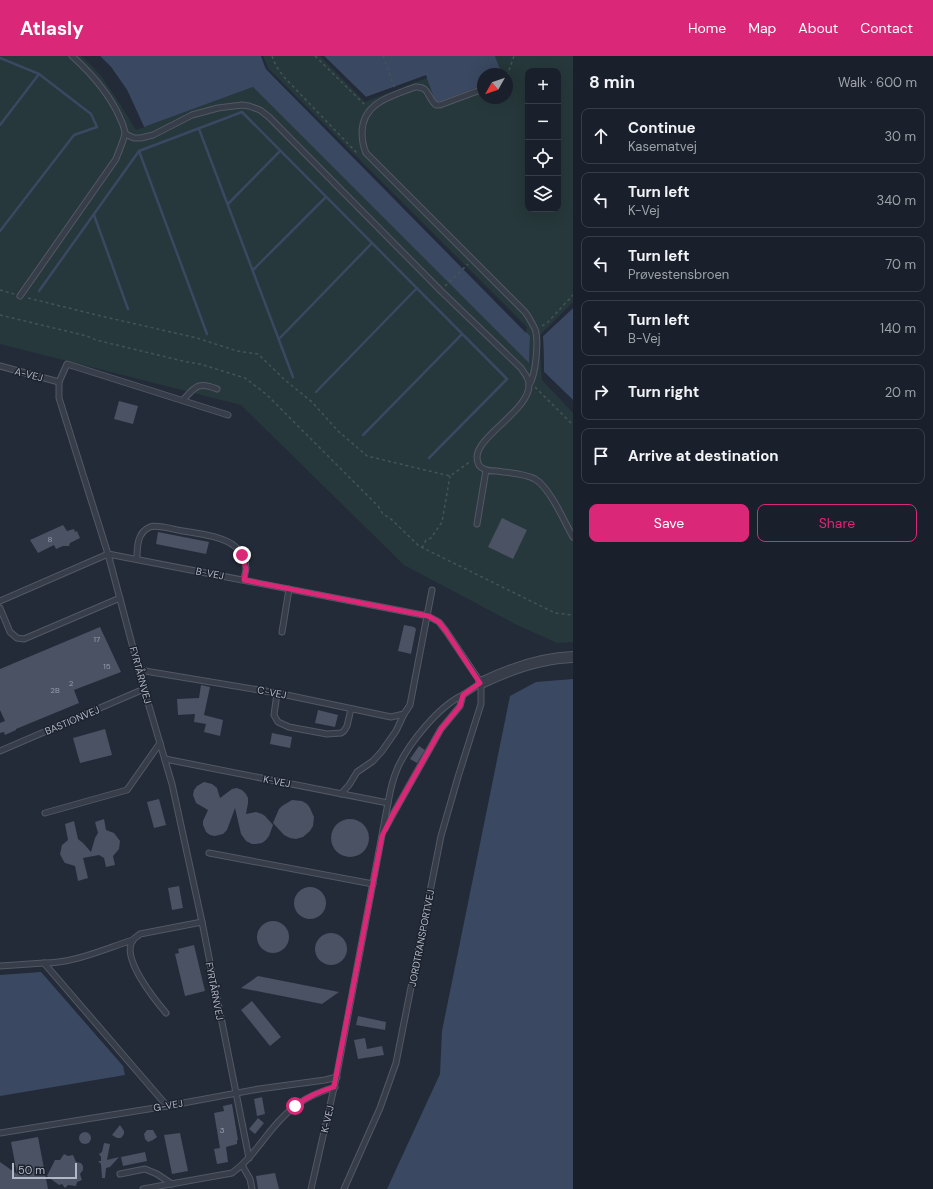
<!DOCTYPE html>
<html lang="en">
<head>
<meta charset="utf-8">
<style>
  body { margin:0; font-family:"DM Sans",sans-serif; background:#232833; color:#f1f3f6 }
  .controls { position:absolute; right:12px; top:12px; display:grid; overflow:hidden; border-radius:8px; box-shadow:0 4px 16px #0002 }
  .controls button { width:36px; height:36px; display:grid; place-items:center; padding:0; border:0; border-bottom:1px solid #383e47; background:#1a202b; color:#f1f3f6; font:20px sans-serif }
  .compass { position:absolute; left:477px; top:12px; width:36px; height:36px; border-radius:50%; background:#1a202b; box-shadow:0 4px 16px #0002; rotate:230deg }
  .scale { position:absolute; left:12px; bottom:10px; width:65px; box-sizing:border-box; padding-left:4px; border:2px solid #b2b8c5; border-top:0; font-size:11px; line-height:14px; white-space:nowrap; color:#b2b8c5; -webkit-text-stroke:3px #1c232e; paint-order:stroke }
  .stop { position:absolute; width:12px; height:12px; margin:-9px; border:3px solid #db2777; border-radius:50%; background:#fff }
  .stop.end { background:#db2777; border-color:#fff; box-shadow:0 1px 4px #0008 }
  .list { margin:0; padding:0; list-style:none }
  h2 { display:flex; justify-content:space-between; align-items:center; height:52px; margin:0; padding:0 16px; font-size:17px }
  h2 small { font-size:13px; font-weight:400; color:#9fa3a9 }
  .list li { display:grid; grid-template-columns:26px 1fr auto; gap:12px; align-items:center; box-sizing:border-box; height:56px; margin:0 8px 8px; padding:0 8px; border:1px solid #383e47; border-radius:8px }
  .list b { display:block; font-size:15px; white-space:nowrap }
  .list p { margin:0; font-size:13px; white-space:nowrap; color:#9fa3a9 }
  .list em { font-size:13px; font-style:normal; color:#9fa3a9 }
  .actions { display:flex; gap:8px; padding:12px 16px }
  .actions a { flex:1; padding:9px 0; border:1px solid #db2777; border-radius:8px; text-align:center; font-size:14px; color:#db2777 }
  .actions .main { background:#db2777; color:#fff }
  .icon { flex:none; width:22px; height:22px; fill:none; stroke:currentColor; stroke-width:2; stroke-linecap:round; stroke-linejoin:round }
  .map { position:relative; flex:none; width:573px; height:1133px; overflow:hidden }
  header { display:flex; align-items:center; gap:24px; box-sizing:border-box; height:56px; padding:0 20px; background:#db2777; color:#fff }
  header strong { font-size:19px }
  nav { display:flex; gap:22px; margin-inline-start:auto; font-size:14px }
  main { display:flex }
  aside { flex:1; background:#1a202b }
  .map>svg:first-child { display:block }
  .green { fill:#26383b; fill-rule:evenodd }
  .water { fill:#3a4861 }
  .pier { fill:#232b39 }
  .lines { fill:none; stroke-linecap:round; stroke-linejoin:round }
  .stream { stroke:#3a4861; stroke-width:2.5 }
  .building { fill:#4a5263 }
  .lane-casing { stroke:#525864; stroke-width:7 }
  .street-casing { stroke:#525864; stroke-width:12 }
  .path { stroke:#435457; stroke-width:1.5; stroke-dasharray:3 3; stroke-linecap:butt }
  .lane { stroke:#373e49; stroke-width:5 }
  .street { stroke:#373e49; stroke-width:10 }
  .route { stroke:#db2777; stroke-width:5 }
  .labels { text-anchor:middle; stroke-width:3; stroke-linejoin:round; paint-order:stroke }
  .number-label { font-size:8px; fill:#989eac }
  .street-label { font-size:10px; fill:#b2b8c5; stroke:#1c232e }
</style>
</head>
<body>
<header>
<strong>Atlasly</strong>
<nav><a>Home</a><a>Map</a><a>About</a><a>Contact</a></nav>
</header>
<main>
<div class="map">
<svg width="573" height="1133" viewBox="0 0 573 1133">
  <rect width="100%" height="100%" fill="#232b39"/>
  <path class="green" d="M0,0H81C90,8 99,16 105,26C116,41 126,58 136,74L253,31L529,307L530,280L526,277L527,271L268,12L263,0H320L365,46L427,22L436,47L483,29V42H507V18H502L495,0H573V246L539,280L542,324L573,357V586L557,587L515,568L404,509L241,349L0,288ZM528,15H558V153H528Z"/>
  <g class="water">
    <path d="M100,0H261L266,13L530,280L529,307L253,31L144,71L127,34L111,11Z"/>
    <path d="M324,0H495L502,18H483V29L436,47L426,20L366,41Z"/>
    <path d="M573,252V344L544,316L543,280Z"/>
    <path d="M573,623V1133H387L440,1018L442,975L510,640L536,626Z"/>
    <path d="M41,916L123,1010L125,1019L0,1040V919Z"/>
  </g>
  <g class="pier">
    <path d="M98,0H100L111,11L127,34L144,71L142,72L125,35L109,12Z"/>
    <path d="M261,0H263L267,12L526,274V277L266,13Z"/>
    <path d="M322,0H324L366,41L426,19L427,22H424L366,43Z"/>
    <path d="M572,250H573V252L543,280L544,316L573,344V346L542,316L541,280Z"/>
  </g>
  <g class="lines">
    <g class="stream">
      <path d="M0,2L39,18L91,58L97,71L74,79L0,175"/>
      <path d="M0,69L39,18"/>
      <path d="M199,73L293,321"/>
      <path d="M139,95L207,278"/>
      <path d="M228,148L280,95"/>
      <path d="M94,159L128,253"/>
      <path d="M253,214L326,141"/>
      <path d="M39,235L139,95L242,56L507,323L429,402"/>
      <path d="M279,283L372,187"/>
      <path d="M316,336L417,232"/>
      <path d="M363,379L462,278"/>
    </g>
  </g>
  <g class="building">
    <path d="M119,345L138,350L133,368L114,363Z"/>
    <path d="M502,462L527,474L513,503L488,491Z"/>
    <path d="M63,469L67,475L74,473L75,476L77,475L80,482L70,487L69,490H63L56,493L54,489L38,497L30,484Z"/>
    <path d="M158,476L209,486L206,498L156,488Z"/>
    <path d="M404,569L414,571L416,573L411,598L398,595Z"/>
    <path d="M100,571L121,616L74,634L79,647L16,673V674L5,679L4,676L0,677V667L5,665L0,654V613Z"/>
    <path d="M201,629L210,631L204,659L223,664L220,680L204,676L206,668L194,666L195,658L178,659L177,643L199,642Z"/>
    <path d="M318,654L338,659L335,671L315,667Z"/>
    <path d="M105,673L112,699L80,707L73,682Z"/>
    <path d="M272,677L292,681L290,692L270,688Z"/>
    <path d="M419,690L425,694L417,707L410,703Z"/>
    <path d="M204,726L212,728L217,732L220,742L232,733L237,732L242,734L246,738L248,742V747L246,758L256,756L262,758L265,760L273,769L269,780L266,784L262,787L256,788H252L246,785L241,778L235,752L227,774L223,778L215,780L210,779L206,776L203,769V765L208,754L196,747L193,739L194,734L197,730Z"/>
    <path d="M159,743L166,769L154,772L147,746Z"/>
    <path d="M292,744L302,745L307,748L310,752L314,761L313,770L310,775L303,781L296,783L290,782L284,779L273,767L279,753L282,750Z"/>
    <path d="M104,763L106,774L114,777L120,785L119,793L113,800L115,809L106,811L104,802L99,799L83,802L88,822L78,825L75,810L65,807L63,804L60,798L62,789L68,784L65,768L74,765L78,783L83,787L91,796L95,782L98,777L95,766Z"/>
    <circle cx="350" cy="782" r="19"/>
    <path d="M179,830L183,852L172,854L168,832Z"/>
    <circle cx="310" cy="847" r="16"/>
    <circle cx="273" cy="881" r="16"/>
    <circle cx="331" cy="893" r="16"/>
    <path d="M194,889L205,935L185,940L175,898L179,897L178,893Z"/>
    <path d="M258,920L339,936L322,948L241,932Z"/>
    <path d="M252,945L281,981L270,990L241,954Z"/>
    <path d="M358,960L386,966L385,974L356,969Z"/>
    <path d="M365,982L367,993L382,990L384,999L358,1003L354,984Z"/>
    <path d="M262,1041L265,1058L257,1060L254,1043Z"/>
    <path d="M232,1048L238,1084H237V1088L226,1091L228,1106L217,1108L214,1093L220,1092L214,1057L224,1055L223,1050Z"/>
    <path d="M258,1062L264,1067L255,1078L249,1073Z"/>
    <path d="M120,1069L124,1075V1078L121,1082H117L112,1079Z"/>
    <path d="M147,1074H153L157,1081L153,1084L148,1086L145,1083L144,1078Z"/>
    <circle cx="85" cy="1082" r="6"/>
    <path d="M180,1077L188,1115L172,1118L164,1079Z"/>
    <path d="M38,1081L48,1133H0V1106L17,1118L11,1086Z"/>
    <path d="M104,1087L110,1088L107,1104L119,1101L110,1111L106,1112L105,1122H102L101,1108L98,1105H101V1101L99,1098L102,1096Z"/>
    <path d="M145,1096L147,1105L123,1110L121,1101Z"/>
    <path d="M64,1098L68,1100L73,1099L76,1106L81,1107L83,1110V1114L80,1118L82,1124L77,1126L76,1130L68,1129L65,1132L62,1128L59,1129L47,1120L55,1104H60Z"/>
    <path d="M275,1117L279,1133H258L256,1120Z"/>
  </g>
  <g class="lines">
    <g class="lane-casing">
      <g id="lane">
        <path d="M483,33L440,49H436C427,42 430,30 415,31C392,40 363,46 362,76C362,85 363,90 366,97L525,256C529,261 532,267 535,273C539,284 536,319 529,329"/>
        <path d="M125,78L134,82H141L153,79L192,59L218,52L242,49L249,50L260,54L269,61L441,235L521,312C524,317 529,322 529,328C531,353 477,380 477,401C477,406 479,411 484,413C487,415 492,415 496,415C508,417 523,417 535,423C550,432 564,465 573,481"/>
        <path d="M20,240L116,103C118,97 125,82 125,76C124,71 122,66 120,62C109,37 92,18 72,0"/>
        <path d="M0,310L59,326"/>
        <path d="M183,344C195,331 198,325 217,333"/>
        <path d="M228,359L67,308L59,326V342L108,498L144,633L172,728L202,866L249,1102"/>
        <path d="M477,468L486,414"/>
        <path d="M137,503C137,492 137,476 150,471C157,468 175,474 183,475C206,479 244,481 246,512C246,516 244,520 244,524"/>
        <path d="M0,545L108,498L428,560L439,566L446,575L481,627"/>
        <path d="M0,552L10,576L17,582L24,583L120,542"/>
        <path d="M282,576L289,533"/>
        <path d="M139,614L277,637L391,661L404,658"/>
        <path d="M277,637L274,659L278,666L289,671L327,678L341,677L344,675L347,670L351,653"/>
        <path d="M0,695L144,633"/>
        <path d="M165,703L388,747C390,735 393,722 398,711C409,687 439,650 463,639"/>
        <path d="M341,738L349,729L357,716L373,705L382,695L396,675L404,658L410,649L432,534"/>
        <path d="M45,757L127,734L160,687"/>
        <path d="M385,773L392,760L441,673L460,650L463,639L481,627"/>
        <path d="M209,797L373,828"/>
        <path d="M44,907C75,907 104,893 133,884"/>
        <path d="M0,910L44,907L167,1050"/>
        <path d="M166,957C155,944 120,901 133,884C134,882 138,880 140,878L202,866"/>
        <path d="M0,1077L167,1050L259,1033L325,1024L337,1021"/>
        <path d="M242,1109L250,1123L252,1133"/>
        <path d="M120,1118L145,1113L157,1118L172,1128"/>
        <path d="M143,1133L232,1117C253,1102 264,1080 282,1062C298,1045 313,1038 335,1031"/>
        <path d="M311,1133L336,1023L388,747"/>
        <path d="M344,1133L380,1052L396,1007L441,780L458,721L481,648V627"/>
      </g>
    </g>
    <g class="street-casing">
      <path id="street" d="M481,627C510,613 540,602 573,601"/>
    </g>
    <g class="path">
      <path d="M272,0L276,10L284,21L356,96H358"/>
      <path d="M315,0L366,50"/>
      <path d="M383,0L395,32"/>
      <path d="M507,20L514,0"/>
      <path d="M445,230L468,208"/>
      <path d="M0,234L14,238"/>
      <path d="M28,242L105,261L197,282L237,295L258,298L285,324L312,346L338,375L367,400L450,420L471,405"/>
      <path d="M0,259L87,280L96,284L187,306L200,308L245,322L266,338L378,450L383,458L391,463L419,490L555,557L573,559"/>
      <path d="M542,270L548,266L573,239"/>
      <path d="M535,331L573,369"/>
      <path d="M422,492L426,484L431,482L442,466L450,420"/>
    </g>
    <use href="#lane" class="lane"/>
    <use href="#street" class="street"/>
  </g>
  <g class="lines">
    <path class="route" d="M242,499L246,513L244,524L428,560L439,566L446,575L480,627L463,639L460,650L441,673L392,760L382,780L334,1031C319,1036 308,1040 295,1050"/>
  </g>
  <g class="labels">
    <g class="number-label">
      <text x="50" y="486">8</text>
      <text x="97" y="586">17</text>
      <text x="107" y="613">15</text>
      <text x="71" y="630">2</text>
      <text x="55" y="637">2B</text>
      <text x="222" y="1077">3</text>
    </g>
    <g class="street-label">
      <text transform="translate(29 318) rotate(15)" y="4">A-VEJ</text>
      <text transform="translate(210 517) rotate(11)" y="4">B-VEJ</text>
      <text transform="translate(141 619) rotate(75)" y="4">FYRTÅRNVEJ</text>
      <text transform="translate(272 636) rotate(11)" y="4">C-VEJ</text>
      <text transform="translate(72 664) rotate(-23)" y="4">BASTIONVEJ</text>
      <text transform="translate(277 725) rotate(11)" y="4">K-VEJ</text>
      <text transform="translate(421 882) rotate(-79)" y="4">JORDTRANSPORTVEJ</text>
      <text transform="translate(215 935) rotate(79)" y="4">FYRTÅRNVEJ</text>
      <text transform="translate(168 1049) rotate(-10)" y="4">G-VEJ</text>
      <text transform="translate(327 1063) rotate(-77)" y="4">K-VEJ</text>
    </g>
  </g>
</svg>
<div class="controls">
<button>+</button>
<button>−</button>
<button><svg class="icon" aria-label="locate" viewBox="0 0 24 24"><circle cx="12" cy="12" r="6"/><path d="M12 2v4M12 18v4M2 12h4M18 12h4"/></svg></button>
<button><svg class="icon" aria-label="layers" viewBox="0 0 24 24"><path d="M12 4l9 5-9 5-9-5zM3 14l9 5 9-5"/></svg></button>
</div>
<svg class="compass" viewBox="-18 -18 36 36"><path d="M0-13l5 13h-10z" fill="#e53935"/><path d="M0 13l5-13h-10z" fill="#9fa3a9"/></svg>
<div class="scale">50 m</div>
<div class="stop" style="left:295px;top:1050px"></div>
<div class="stop end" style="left:242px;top:499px"></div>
</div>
<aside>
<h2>8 min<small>Walk · 600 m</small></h2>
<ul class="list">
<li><svg class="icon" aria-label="ahead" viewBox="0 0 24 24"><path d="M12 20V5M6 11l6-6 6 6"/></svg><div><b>Continue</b><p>Kasematvej</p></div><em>30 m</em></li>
<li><svg class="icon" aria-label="left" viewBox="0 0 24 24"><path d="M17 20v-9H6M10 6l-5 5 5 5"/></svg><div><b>Turn left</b><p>K-Vej</p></div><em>340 m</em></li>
<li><svg class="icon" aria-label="left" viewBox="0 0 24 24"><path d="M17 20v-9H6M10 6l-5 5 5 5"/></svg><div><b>Turn left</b><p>Prøvestensbroen</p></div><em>70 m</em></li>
<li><svg class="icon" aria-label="left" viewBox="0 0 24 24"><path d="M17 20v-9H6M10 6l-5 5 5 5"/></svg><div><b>Turn left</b><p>B-Vej</p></div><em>140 m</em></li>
<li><svg class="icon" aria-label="right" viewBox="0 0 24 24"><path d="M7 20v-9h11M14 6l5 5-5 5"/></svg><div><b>Turn right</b></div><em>20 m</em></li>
<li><svg class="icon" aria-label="arrive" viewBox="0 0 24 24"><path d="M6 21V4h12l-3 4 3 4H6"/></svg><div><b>Arrive at destination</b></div></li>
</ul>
<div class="actions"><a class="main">Save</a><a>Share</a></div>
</aside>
</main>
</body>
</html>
